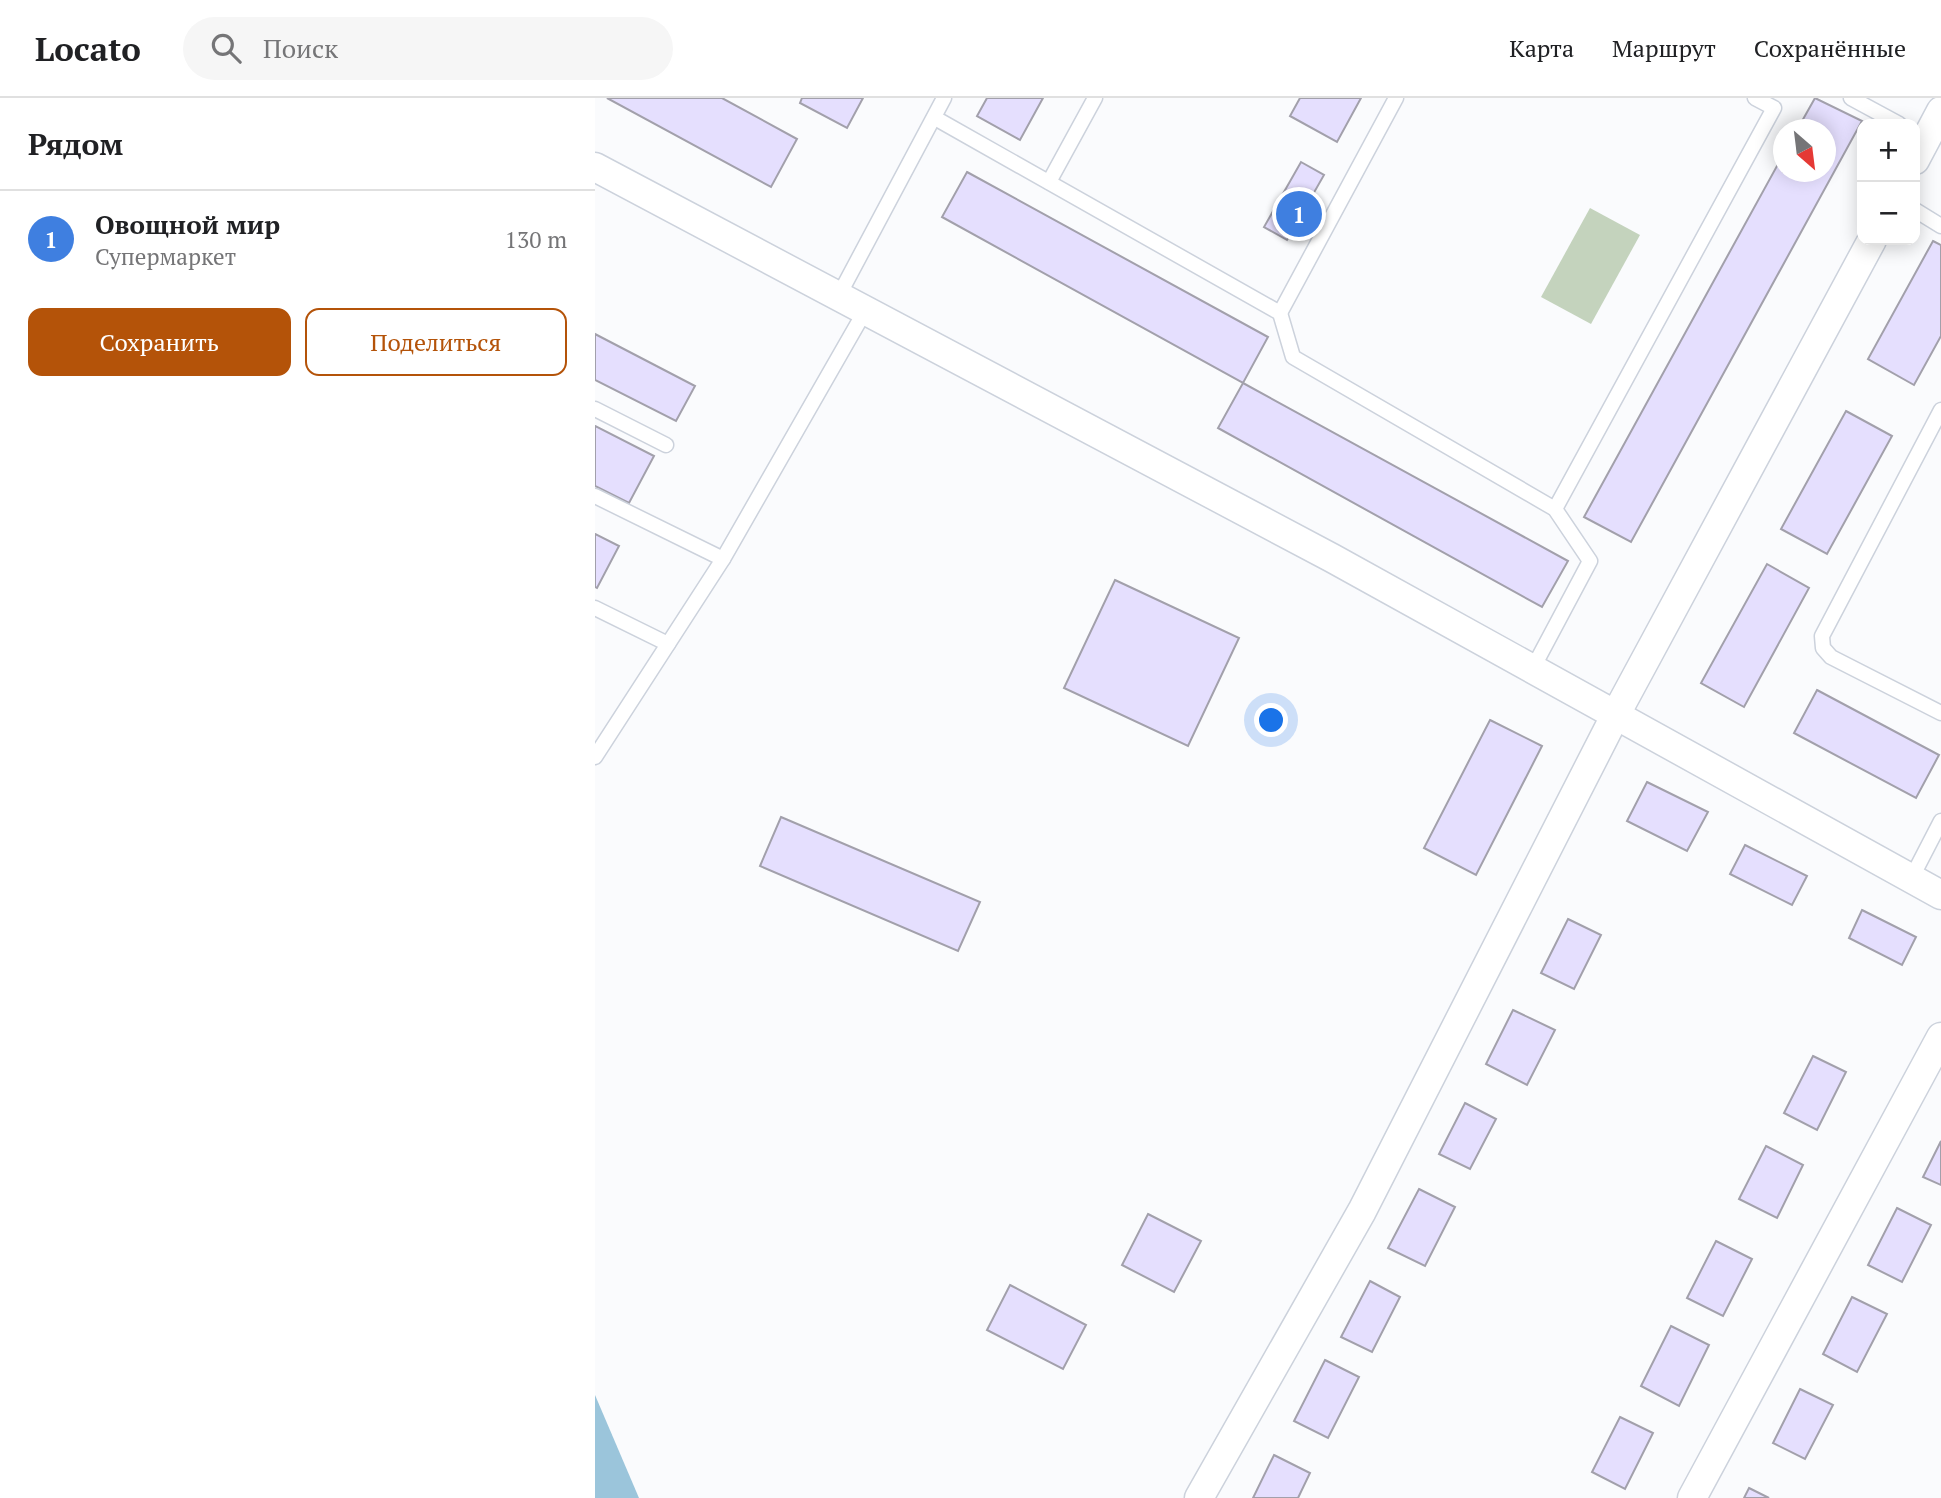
<!DOCTYPE html>
<html lang="ru">
<head>
<meta charset="utf-8">
<style>
  body { margin:0; font-family:"PT Serif",serif; background:#f6f6f6; color:#202124 }
  .controls { position:absolute; right:21px; top:21px; display:grid; overflow:hidden; border-radius:14px; box-shadow:0 4px 18px #0003 }
  .controls button { width:63px; height:63px; display:grid; place-items:center; padding:0; border:0; border-bottom:2px solid #e0e0e0; background:#fff; color:#202124; font:35px sans-serif }
  .compass { position:absolute; left:1178px; top:21px; width:63px; height:63px; border-radius:50%; background:#fff; box-shadow:0 4px 18px #0003; rotate:152deg }
  .you { position:absolute; left:677px; top:623px; width:24px; height:24px; margin:-18px; border:5px solid #fff; border-radius:50%; background:#1a73e8; box-shadow:0 0 0 10px #1a73e833 }
  .badge { display:grid; place-items:center; width:46px; height:46px; border-radius:50%; background:#b45309; color:#fff; font-size:23px; font-weight:700 }
  .pin { position:absolute; translate:-50% -50%; border:4px solid #fff; box-shadow:0 2px 7px #0006 }
  .list { margin:0; padding:0; list-style:none }
  h2 { display:flex; justify-content:space-between; align-items:center; height:91px; margin:0; padding:0 28px; font-size:30px }
  h2 small { font-size:23px; font-weight:400; color:#757577 }
  .list li { display:grid; grid-template-columns:46px 1fr auto; gap:21px; align-items:center; box-sizing:border-box; height:98px; padding:0 28px; border-top:2px solid #e0e0e0 }
  .list b { display:block; font-size:26px; white-space:nowrap }
  .list p { margin:0; font-size:23px; white-space:nowrap; color:#757577 }
  .list em { font-size:23px; font-style:normal; color:#757577 }
  .actions { display:flex; gap:14px; padding:21px 28px }
  .actions a { flex:1; padding:16px 0; border:2px solid #b45309; border-radius:14px; text-align:center; font-size:24px; color:#b45309 }
  .actions .main { background:#b45309; color:#fff }
  .icon { flex:none; width:38px; height:38px; fill:none; stroke:currentColor; stroke-width:2; stroke-linecap:round; stroke-linejoin:round }
  .map { position:relative; flex:none; width:1346px; height:1400px; overflow:hidden }
  header { display:flex; align-items:center; gap:42px; box-sizing:border-box; height:98px; padding:0 35px; background:#fff; border-bottom:2px solid #e0e0e0 }
  header strong { font-size:33px }
  nav { display:flex; gap:38px; margin-inline-start:auto; font-size:24px }
  .search { width:490px; height:63px; background:#f6f6f6; display:flex; align-items:center; gap:18px; box-sizing:border-box; padding:0 24px; border-radius:38px; color:#757577; font-size:26px }
  main { display:flex }
  aside { flex:1; background:#fff }
  .map>svg:first-child { display:block }
  .green { fill:#c4d3bd }
  .water { fill:#9bc5db }
  .building { fill:#e5dffe; stroke:#a2a0ab; stroke-width:2 }
  .lines { fill:none; stroke-linecap:round; stroke-linejoin:round }
  .lane-casing { stroke:#ccd2dc; stroke-width:17 }
  .street-casing { stroke:#ccd2dc; stroke-width:31 }
  .lane { stroke:#fff; stroke-width:14 }
  .street { stroke:#fff; stroke-width:28 }
</style>
</head>
<body>
<header>
<strong>Locato</strong>
<div class="search"><svg class="icon" aria-label="search" viewBox="0 0 24 24"><circle cx="10" cy="10" r="6"/><path d="M15 15l6 6"/></svg>Поиск</div>
<nav><a>Карта</a><a>Маршрут</a><a>Сохранённые</a></nav>
</header>
<main>
<aside>
<h2>Рядом<small></small></h2>
<ul class="list">
<li><span class="badge" style="background:#3f7fe0">1</span><div><b>Овощной мир</b><p>Супермаркет</p></div><em>130 m</em></li>
</ul>
<div class="actions"><a class="main">Сохранить</a><a>Поделиться</a></div>
</aside>
<div class="map">
<svg width="1346" height="1400" viewBox="0 0 1346 1400">
  <rect width="100%" height="100%" fill="#fafbfd"/>
  <path class="green" d="M995,110L1045,137L996,226L946,199Z"/>
  <path class="water" d="M0,1297L44,1400H0Z"/>
  <g class="building">
    <path d="M12,0H127L202,41L176,89Z"/>
    <path d="M207,0H268L252,30L205,5Z"/>
    <path d="M392,0H448L425,42L382,18Z"/>
    <path d="M705,0H766L742,44L695,18Z"/>
    <path d="M1220,0L1267,23L1036,444L989,419L1188,57V74H1230V32H1202Z"/>
    <path d="M706,64L729,77L692,142L669,129Z"/>
    <path d="M372,74L673,239L648,285L347,119Z"/>
    <path d="M1338,143L1346,147V238L1319,287L1273,261Z"/>
    <path d="M0,236L100,288L81,323L0,282Z"/>
    <path d="M648,285L973,463L947,509L623,330Z"/>
    <path d="M1251,313L1297,338L1232,456L1186,431Z"/>
    <path d="M0,328L59,358L34,405L0,388Z"/>
    <path d="M0,436L24,448L2,490L0,489Z"/>
    <path d="M1172,466L1214,490L1149,609L1106,585Z"/>
    <path d="M520,482L644,540L593,648L469,590Z"/>
    <path d="M1222,592L1344,657L1321,700L1199,635Z"/>
    <path d="M895,622L947,648L881,777L829,750Z"/>
    <path d="M1052,684L1113,714L1092,753L1032,723Z"/>
    <path d="M186,719L385,804L363,853L165,768Z"/>
    <path d="M1150,747L1212,778L1197,807L1135,776Z"/>
    <path d="M1267,812L1321,839L1307,867L1254,840Z"/>
    <path d="M973,821L1006,837L979,891L946,875Z"/>
    <path d="M918,912L960,932L932,987L891,966Z"/>
    <path d="M1218,958L1251,974L1222,1032L1189,1015Z"/>
    <path d="M870,1005L901,1021L875,1071L844,1056Z"/>
    <path d="M1346,1043V1087L1328,1079Z"/>
    <path d="M1171,1048L1208,1067L1182,1120L1144,1101Z"/>
    <path d="M824,1091L860,1109L830,1168L793,1150Z"/>
    <path d="M1302,1110L1336,1127L1307,1184L1273,1167Z"/>
    <path d="M553,1116L606,1143L579,1194L527,1167Z"/>
    <path d="M1121,1143L1157,1161L1128,1218L1092,1200Z"/>
    <path d="M775,1183L805,1199L777,1254L746,1239Z"/>
    <path d="M415,1187L491,1227L468,1271L392,1232Z"/>
    <path d="M1257,1199L1292,1216L1262,1274L1228,1256Z"/>
    <path d="M1076,1228L1114,1247L1084,1308L1046,1288Z"/>
    <path d="M730,1262L764,1279L733,1340L699,1323Z"/>
    <path d="M1205,1291L1238,1307L1210,1361L1178,1345Z"/>
    <path d="M1025,1319L1058,1335L1030,1391L997,1374Z"/>
    <path d="M679,1357L715,1375L703,1400H658Z"/>
    <path d="M1154,1390L1174,1400H1149Z"/>
  </g>
  <g class="lines">
    <g class="lane-casing">
      <g id="lane">
        <path d="M1256,0L1304,26"/>
        <path d="M340,20L685,215L698,259L960,411L995,463L938,570"/>
        <path d="M454,84L500,0"/>
        <path d="M1320,112L1346,128"/>
        <path d="M243,199L349,0"/>
        <path d="M685,215L801,0"/>
        <path d="M0,311L71,347"/>
        <path d="M1346,312L1227,538L1228,550L1236,559L1346,615"/>
        <path d="M0,398L128,461"/>
        <path d="M960,411L1179,10L1160,0"/>
        <path d="M0,510L73,546"/>
        <path d="M0,659L128,461L270,213"/>
        <path d="M1316,781L1346,723"/>
      </g>
    </g>
    <g class="street-casing">
      <g id="street">
        <path d="M1320,62L1346,13"/>
        <path d="M0,69L737,460L1346,797"/>
        <path d="M604,1400L767,1113L1021,616L1277,142"/>
        <path d="M1097,1400L1346,939"/>
      </g>
    </g>
    <use href="#lane" class="lane"/>
    <use href="#street" class="street"/>
  </g>
</svg>
<div class="controls">
<button>+</button>
<button>−</button>
</div>
<svg class="compass" viewBox="-18 -18 36 36"><path d="M0-13l5 13h-10z" fill="#e53935"/><path d="M0 13l5-13h-10z" fill="#757577"/></svg>
<div class="you"></div>
<div class="pin badge" style="left:704px;top:116px;background:#3f7fe0">1</div>
</div>
</main>
</body>
</html>
